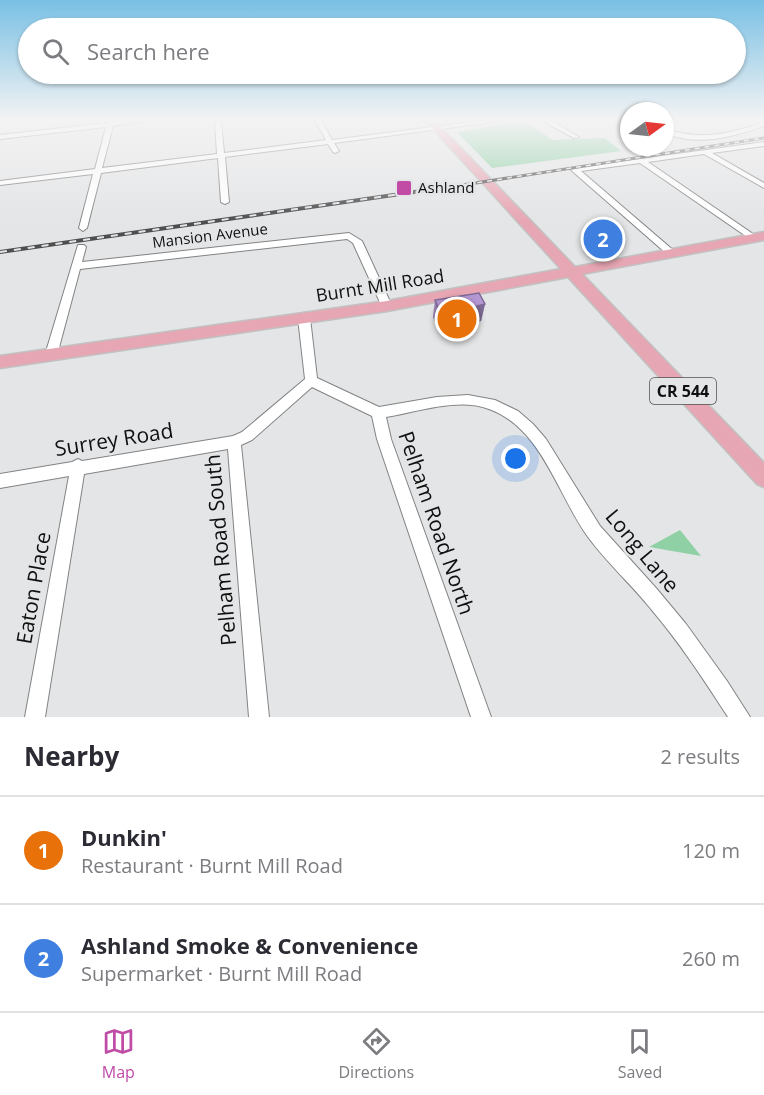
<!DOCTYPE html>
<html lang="en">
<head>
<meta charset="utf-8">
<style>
  body { margin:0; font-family:"Open Sans",sans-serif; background:#f2f2f3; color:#2b2b33 }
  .compass { position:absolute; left:620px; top:102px; width:54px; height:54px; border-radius:50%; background:#fff; box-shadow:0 2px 4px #0004; rotate:75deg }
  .you { position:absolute; left:516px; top:459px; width:21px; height:21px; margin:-15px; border:4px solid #fff; border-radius:50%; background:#1a73e8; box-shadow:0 0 0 9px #1a73e833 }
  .badge { display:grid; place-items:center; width:39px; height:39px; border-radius:50%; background:#c04ca6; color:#fff; font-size:20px; font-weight:700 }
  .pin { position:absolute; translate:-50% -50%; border:3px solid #fff; box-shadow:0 2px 6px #0006 }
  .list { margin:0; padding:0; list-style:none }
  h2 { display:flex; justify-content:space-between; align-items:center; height:78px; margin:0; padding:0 24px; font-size:26px }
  h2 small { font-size:20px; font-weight:400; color:#7c7c81 }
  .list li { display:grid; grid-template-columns:39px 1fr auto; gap:18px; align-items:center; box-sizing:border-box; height:108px; padding:0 24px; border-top:2px solid #e1e1e2 }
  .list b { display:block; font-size:22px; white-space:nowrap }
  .list p { margin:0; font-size:20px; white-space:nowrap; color:#7c7c81 }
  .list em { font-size:20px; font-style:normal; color:#7c7c81 }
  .icon { flex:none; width:33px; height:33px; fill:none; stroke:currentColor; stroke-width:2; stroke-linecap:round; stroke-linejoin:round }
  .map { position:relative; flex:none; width:764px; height:717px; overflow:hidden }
  .search { position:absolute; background:#fff; box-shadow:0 2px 4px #0004; left:18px; right:18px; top:18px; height:66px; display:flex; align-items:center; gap:15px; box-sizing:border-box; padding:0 21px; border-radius:33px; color:#7c7c81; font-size:22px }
  .sheet { height:294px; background:#fff }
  nav { display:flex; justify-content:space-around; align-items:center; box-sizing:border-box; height:84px; border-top:2px solid #e1e1e2; background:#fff; font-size:16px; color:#7c7c81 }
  nav a { display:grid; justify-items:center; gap:3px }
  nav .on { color:#c04ca6 }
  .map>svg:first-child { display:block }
  .green { fill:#8fd0a5 }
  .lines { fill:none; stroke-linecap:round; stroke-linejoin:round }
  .minor-casing { stroke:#828384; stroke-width:2 }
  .major-casing { stroke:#c1c1c1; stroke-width:3 }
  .minor { fill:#fff; fill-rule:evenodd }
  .major { fill:#e7a6b3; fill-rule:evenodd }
  .rail-far1-casing { stroke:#4e4e4f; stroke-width:3 }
  .rail-casing { stroke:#4e4e4f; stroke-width:4 }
  .rail-far1 { stroke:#e4e5e6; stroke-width:1.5; stroke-dasharray:5; stroke-linecap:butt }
  .rail { stroke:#e4e5e6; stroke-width:2; stroke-dasharray:7; stroke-linecap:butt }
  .wall { fill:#9b83b6 }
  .shaded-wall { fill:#7e6a94 }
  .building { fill:#b498d4; stroke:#7e6a94; stroke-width:1.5 }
  .poi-dot { fill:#c04ca6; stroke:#e4e5e6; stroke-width:2 }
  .labels { text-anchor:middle; stroke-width:5; stroke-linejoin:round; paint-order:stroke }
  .far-poi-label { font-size:15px; fill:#101010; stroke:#e4e5e6; text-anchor:start }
  .far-street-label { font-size:15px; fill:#101010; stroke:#e4e5e6 }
  .shield { fill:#e4e5e6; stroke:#505050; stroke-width:1.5 }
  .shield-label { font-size:16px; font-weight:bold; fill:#101010 }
  .street-label { font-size:18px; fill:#101010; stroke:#e4e5e6 }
  .near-street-label { font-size:21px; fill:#101010; stroke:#e4e5e6 }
</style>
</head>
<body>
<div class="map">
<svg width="764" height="717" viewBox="0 0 764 717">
  <rect width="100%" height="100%" fill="#e4e5e6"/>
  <g class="green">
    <path d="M524,121L553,140L605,138L621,151L492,168L457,132Z"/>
    <path d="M680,530L701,556L649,547Z"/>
  </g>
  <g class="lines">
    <g class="minor-casing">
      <g id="minor">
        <path d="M108,120H150L113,126L102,168L217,154L215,120H221L224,153L326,140L315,120H321L332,140L486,120H508L334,143L339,151L335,153L333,152L328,144L225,157L229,202L225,204L221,202L218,158L101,173L87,228L83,231L79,228L93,174L0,185V181L95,169L106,127L0,139V135L107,123Z"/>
        <path d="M541,120H550L579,137L574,138Z"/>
        <path d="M759,120H764V126C733,137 697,147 665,133V129C699,140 725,135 759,124Z"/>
        <path d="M764,142V146L712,153L764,183V188L704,154L648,162L756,236V240L753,241L640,163L581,171L673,250V254H667L571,170L575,168Z"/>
        <path d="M349,233L362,241L392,306L391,309H383L353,243L347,239L80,269L57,355L51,360L45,355L78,245H84L86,247L82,262Z"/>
        <path d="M304,314L310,318L317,378L379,407L437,397L468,395L495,400L518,411L533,424L546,439L600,526L656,588L686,624L727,681L750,717H728C704,680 680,643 651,609C631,584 607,563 588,537C558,496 542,428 489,409C458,397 417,412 386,417L391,439L491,717H471L377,439L372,416L312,387L252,440L241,445L269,717H249L228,449L84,474L45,717H25L69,476L0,488V474L72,462L78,459L82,461L233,436L242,432L305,379L298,318Z"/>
      </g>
    </g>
    <g class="major-casing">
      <path id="major" d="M425,120H434L575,267L764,232V240L582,274L764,463V487L757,484L568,277L387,311L0,368V356L387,301L561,269Z"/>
    </g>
    <use href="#minor" class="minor"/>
    <use href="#major" class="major"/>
    <g class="rail-far1-casing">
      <path id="rail-far1" d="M418,192L764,138"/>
    </g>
    <g class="rail-casing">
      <path id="rail" d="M0,252L428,190"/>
    </g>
    <use href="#rail-far1" class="rail-far1"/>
    <use href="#rail" class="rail"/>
  </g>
  <g class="wall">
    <path d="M594,229L620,233L615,244L604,246L591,237Z"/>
    <path d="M435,300L485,304L481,321L439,332L433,317Z"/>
  </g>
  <g class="shaded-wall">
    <path d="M616,233H620L615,244L604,246L608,238Z"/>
    <path d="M485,304L481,321L439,332L441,315Z"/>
  </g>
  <g class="building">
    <path d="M612,225L620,233H616L619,236L608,238L594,229Z"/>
    <path d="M479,293L485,304L441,315L435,300Z"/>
  </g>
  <linearGradient id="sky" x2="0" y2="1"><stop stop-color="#79c0e4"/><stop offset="0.54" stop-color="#f3f3f4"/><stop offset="1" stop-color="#f3f3f4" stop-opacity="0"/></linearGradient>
  <rect width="764" height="221" fill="url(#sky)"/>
  <rect class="poi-dot" x="396" y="180" width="16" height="16" rx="3"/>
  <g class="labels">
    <g class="far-poi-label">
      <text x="418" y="193">Ashland</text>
    </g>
    <g class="far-street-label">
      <text transform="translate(210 236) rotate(-7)" y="5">Mansion Avenue</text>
    </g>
    <rect class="shield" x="650" y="378" width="66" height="26" rx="4.5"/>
    <g class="shield-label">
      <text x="683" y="397">CR 544</text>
    </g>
    <g class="street-label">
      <text transform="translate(380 286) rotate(-9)" y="6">Burnt Mill Road</text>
    </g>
    <g class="near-street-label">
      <text transform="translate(114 440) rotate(-9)" y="7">Surrey Road</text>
      <text transform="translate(436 523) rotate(71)" y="7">Pelham Road North</text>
      <text transform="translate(221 550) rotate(-95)" y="7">Pelham Road South</text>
      <text transform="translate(642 551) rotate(50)" y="7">Long Lane</text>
      <text transform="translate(34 588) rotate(-80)" y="7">Eaton Place</text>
    </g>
  </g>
</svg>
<svg class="compass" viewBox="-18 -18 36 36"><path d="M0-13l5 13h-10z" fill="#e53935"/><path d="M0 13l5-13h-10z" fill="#7c7c81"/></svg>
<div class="you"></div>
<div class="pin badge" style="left:457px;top:319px;background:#e8710a">1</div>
<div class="pin badge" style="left:603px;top:239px;background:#3f7fe0">2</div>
<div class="search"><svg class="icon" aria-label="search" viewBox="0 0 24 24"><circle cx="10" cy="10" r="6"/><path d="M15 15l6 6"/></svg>Search here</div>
</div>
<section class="sheet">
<h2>Nearby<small>2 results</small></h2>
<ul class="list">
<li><span class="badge" style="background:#e8710a">1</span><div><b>Dunkin'</b><p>Restaurant · Burnt Mill Road</p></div><em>120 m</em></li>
<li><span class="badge" style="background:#3f7fe0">2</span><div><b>Ashland Smoke &amp; Convenience</b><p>Supermarket · Burnt Mill Road</p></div><em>260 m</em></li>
</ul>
</section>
<nav>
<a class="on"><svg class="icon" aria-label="map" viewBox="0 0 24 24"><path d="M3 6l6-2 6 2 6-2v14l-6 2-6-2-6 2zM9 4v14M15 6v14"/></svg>Map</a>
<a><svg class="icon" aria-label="directions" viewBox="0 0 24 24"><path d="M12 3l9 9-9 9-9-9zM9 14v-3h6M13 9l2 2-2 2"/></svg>Directions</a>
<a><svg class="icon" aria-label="saved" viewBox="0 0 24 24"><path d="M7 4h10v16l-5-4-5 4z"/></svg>Saved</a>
</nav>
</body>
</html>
